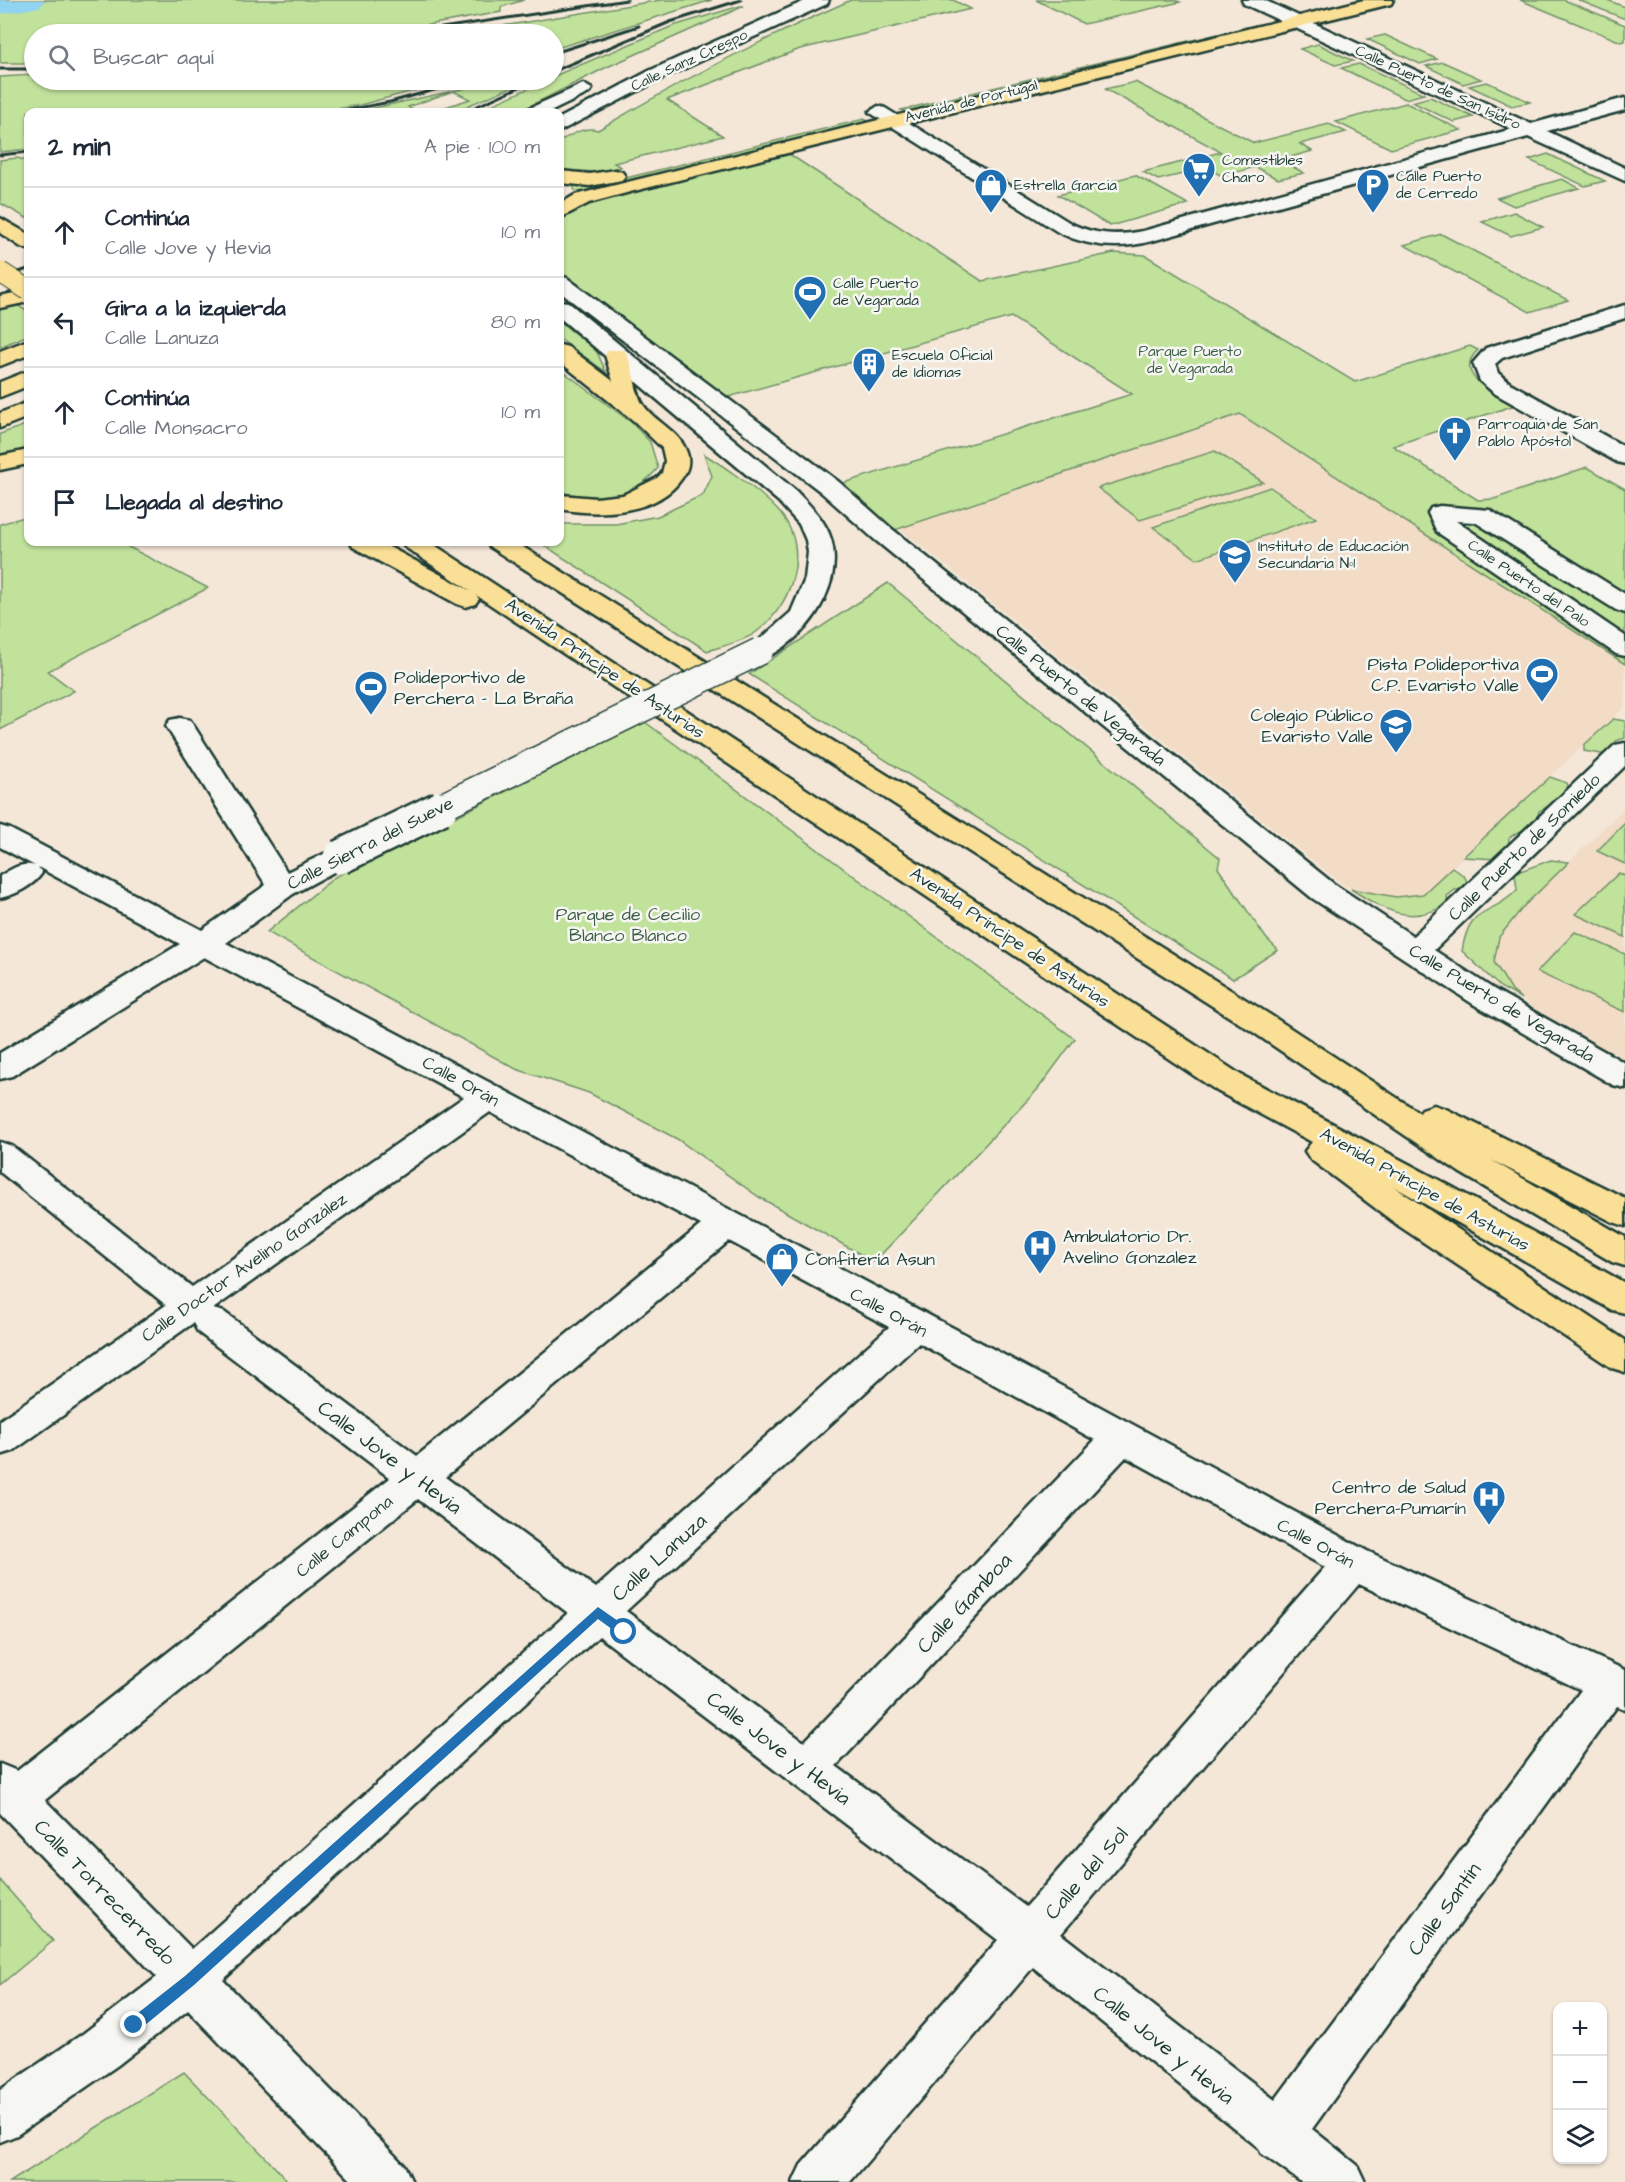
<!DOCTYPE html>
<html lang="es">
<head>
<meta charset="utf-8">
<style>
  body { margin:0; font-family:"Architects Daughter",sans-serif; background:#f2f2f3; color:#1f2937 }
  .controls { position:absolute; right:18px; bottom:18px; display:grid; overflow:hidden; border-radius:12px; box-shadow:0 2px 4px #0004 }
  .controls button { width:54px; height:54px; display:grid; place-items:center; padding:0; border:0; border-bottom:2px solid #e0e1e3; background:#fff; color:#1f2937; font:30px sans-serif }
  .stop { position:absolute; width:18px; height:18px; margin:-14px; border:4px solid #1f6fb2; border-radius:50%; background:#fff }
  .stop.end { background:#1f6fb2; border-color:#fff; box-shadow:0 2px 6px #0008 }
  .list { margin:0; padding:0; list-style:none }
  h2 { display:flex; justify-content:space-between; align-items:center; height:78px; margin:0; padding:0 24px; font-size:26px }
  h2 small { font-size:20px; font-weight:400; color:#747a83 }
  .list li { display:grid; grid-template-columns:39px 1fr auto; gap:18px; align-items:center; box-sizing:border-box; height:90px; padding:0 24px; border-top:2px solid #e0e1e3 }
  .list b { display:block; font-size:22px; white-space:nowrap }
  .list p { margin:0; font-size:20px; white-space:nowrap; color:#747a83 }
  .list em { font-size:20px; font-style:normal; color:#747a83 }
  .icon { flex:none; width:33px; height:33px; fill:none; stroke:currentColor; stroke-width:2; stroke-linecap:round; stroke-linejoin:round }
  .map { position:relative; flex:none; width:1625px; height:2182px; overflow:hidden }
  .search { position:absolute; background:#fff; box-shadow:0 2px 4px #0004; left:24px; top:24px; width:540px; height:66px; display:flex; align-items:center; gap:15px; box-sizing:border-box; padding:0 21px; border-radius:33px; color:#747a83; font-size:22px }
  .panel { position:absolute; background:#fff; box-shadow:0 2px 4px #0004; left:24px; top:108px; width:540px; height:438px; border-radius:12px }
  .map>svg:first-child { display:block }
  .built { fill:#f2dcc6 }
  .green { fill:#c1e29b; stroke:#709068; stroke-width:1.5 }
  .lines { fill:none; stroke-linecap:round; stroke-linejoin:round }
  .river { fill:#90d3f2; fill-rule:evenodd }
  .minor-casing { stroke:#1f3d34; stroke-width:5 }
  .major-casing { stroke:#1f3d34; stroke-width:5 }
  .highway-casing { stroke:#1f3d34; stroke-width:5 }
  .minor { fill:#f6f6f2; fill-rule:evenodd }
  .major { fill:#fadf96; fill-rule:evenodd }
  .highway { fill:#fadf96; fill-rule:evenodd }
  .rail { stroke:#1f3d34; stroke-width:3 }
  .minor-bridge-far1-casing { stroke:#1f3d34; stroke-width:29; stroke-linecap:butt }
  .minor-bridge-casing { stroke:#1f3d34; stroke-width:38; stroke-linecap:butt }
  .highway-bridge-casing { stroke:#1f3d34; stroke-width:22; stroke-linecap:butt }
  .minor-bridge-far1 { stroke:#f6f6f2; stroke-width:26 }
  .minor-bridge { stroke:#f6f6f2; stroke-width:33 }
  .highway-bridge { stroke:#fadf96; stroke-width:20 }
  .route { fill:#1f6fb2 }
  .labels { text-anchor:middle; stroke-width:5; stroke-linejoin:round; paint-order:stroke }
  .far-street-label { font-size:15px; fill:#1f3d34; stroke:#f6f6f2 }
  .far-poi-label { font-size:15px; fill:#1f3d34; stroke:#f6f6f2; text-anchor:start }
  .far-park-label { font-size:15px; fill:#3f5e49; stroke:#f6f6f2 }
  .poi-label { font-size:18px; fill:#1f3d34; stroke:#f6f6f2; text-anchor:end }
  .street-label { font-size:18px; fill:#1f3d34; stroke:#f6f6f2 }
  .park-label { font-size:18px; fill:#3f5e49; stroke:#f6f6f2 }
  .near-street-label { font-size:21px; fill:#1f3d34; stroke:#f6f6f2 }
</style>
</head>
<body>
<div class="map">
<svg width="1625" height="2182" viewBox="0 0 1625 2182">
  <rect width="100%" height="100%" fill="#f4e7d8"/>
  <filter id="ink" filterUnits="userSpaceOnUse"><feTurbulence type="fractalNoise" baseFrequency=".0167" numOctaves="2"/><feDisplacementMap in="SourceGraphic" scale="12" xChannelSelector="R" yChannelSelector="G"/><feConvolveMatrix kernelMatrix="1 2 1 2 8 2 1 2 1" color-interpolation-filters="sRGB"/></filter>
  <g filter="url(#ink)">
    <g class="built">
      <path d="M1240,414L1625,664V707L1423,894L1396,897L1355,891L1338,881L899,528Z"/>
      <path d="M1625,807V1059L1541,1014L1512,991L1494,962L1499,937L1524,906Z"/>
    </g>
    <g class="green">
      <path d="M0,0H524L501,7V12L377,34H34V63H0Z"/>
      <path d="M661,0H712L554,49V34H453Z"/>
      <path d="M851,0H953L971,9L800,49L667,100L723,136L614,163L621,167L596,172L560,170V141C571,135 584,126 598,130C680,81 764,38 851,0Z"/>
      <path d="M1036,0H1175L1180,2L1084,24Z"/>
      <path d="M1520,0H1564L1625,25V41L1621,42Z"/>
      <path d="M1578,0H1607L1625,7V19Z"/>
      <path d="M740,6H744L605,68L518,112H476L547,80H554V76L673,26Z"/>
      <path d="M1259,24L1263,25L905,112L901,110Z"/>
      <path d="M1385,35L1437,59L1420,64L1367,39Z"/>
      <path d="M1318,44L1353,61L1335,65L1300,49Z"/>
      <path d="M1443,62L1481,79L1463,84L1426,66Z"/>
      <path d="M1359,64L1424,94L1405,99L1341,68Z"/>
      <path d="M34,75V80H455L360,105L319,112H28V149L0,152V77Z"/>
      <path d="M489,80H528L453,112H430L470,99L453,91L408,107L416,112H356L462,89Z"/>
      <path d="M1135,82L1254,143L1329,124L1346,132L1300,144L1312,151L1280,160L1304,173L1278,179L1255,167L1222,176L1207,168L1158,180L1143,172L1221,152L1105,89Z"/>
      <path d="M1487,82L1530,102L1512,106L1469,86Z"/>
      <path d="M1430,97L1473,117L1454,122L1412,102Z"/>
      <path d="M1406,103L1461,130L1391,149L1336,122Z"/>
      <path d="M864,119L868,121L577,194L572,185L614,181Z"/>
      <path d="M780,148L982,281L1114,253L1145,255L1355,382L1470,346L1478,350C1451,375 1495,393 1515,405L1393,446L1478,500L1494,499L1587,467L1625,489V664L1240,414L883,534L830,487L1132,394L1011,317L718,400L560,282V212L582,199Z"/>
      <path d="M1548,154L1605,181L1585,186L1529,160Z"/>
      <path d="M17,158L28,161V219L0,203V160Z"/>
      <path d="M1135,175L1188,204L1110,226L1058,195Z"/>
      <path d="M1562,179L1579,188L1514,206L1497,198Z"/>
      <path d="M1514,212L1543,227L1511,236L1482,222Z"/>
      <path d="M1441,234L1568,300L1530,312L1404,245Z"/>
      <path d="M14,303L28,312V335L0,347V309Z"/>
      <path d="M560,322L596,350L606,372L560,339Z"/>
      <path d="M560,369L632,423L650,442L658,468C631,501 598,500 560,492Z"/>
      <path d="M28,424V449L0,455V434Z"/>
      <path d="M1215,451L1263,482L1140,520L1098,488Z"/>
      <path d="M704,454C727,468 763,493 780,513C812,550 791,608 755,633C742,642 722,646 707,651L539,542H560V524H616L658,516L703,495L712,476Z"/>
      <path d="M1270,487L1316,518L1197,559L1153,527Z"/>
      <path d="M28,516V542H119L208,588L48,671L74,691L0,730V524Z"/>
      <path d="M888,583L1220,858L1218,868L1266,938L1278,950L1233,979L749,674Z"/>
      <path d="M1613,719L1625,721V738L1616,741L1613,753L1607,755L1584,751V745Z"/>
      <path d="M645,722L1075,1039L1038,1089L874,1262L759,1197L677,1139L589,1093L516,1069L267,932L335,877Z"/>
      <path d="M1550,777L1567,783L1571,795L1539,811C1535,833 1523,826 1509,838L1508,854L1497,859L1463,857Z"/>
      <path d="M1625,823V864L1597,851Z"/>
      <path d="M1551,860L1569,862L1524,906L1499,937L1494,962L1512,991L1522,999L1500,987L1462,951C1470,902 1489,919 1517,890L1515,873Z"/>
      <path d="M1452,867L1464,876L1468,883L1466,889L1455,890L1447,896L1448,903C1412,927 1383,910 1351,889L1396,897L1423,894Z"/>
      <path d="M1619,873L1625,876V937L1575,914Z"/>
      <path d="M1575,932L1625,954V1012L1537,972Z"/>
      <path d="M0,1880L53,1941L0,1985Z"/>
      <path d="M184,2072L289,2182H10Z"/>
    </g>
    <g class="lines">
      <path class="river" d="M0,0H45L40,7L0,14Z"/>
      <g class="minor-casing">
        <g id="minor">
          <path d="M807,0H829L827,4L663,78L560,131V118L651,70Z"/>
          <path d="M1242,0H1264L1531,124L1625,98V110L1547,131L1625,168V181L1528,137L1152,241C1119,250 1088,247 1058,232L869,112L878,106L885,108L1072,224C1096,235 1118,236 1143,231L1512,129L1244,4Z"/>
          <path d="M583,84L592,89L589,93L550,112H528L530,108Z"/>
          <path d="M560,276L567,278L839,482L892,529L1334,884L1413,936L1615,745L1625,743V766L1434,950L1495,990L1625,1063V1088L1613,1085L1473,1004L1312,898L874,539L821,492L560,292Z"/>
          <path d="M560,301L568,302L796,491C809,505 825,519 831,539C843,579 816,624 784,647C772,655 765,660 751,657L747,651L791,612L805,579L808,552L806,540L799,524L778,501L560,318Z"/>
          <path d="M1625,305V318L1502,358L1495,364L1498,373L1510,383L1625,447V464L1617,462L1494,393L1480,381L1473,363L1486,348Z"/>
          <path d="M1440,506L1490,510L1625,594V613L1616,610L1475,522L1456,521L1625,636V656L1616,654L1437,532L1428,513L1431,508Z"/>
          <path d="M180,718L190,720L287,872L330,851L340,848L350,851L355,857L350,863L293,894L226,943L991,1348L1367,1551L1625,1670V1709L1617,1706L1312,2129L1357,2165L1365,2182H1301L1261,2153L1259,2148L1033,1967L850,2182H793L801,2165L998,1940L599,1636L223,1980L404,2165L412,2182H353L188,2010L118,2065L17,2135L0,2142V2090L84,2033L157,1977L0,1813V1764L17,1771L390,1478L198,1332L193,1323L13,1451L0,1455V1420L166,1305L0,1172V1142L12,1146L192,1287L464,1097L204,957L12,1076L0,1079V1053L180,944L38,867L42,873C33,886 15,895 0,898V876C12,869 21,862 35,866L0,847V826L10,829L202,930L266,885L166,726L170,720ZM490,1112L701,1225L417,1456L224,1312L213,1309ZM729,1241L889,1327L596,1588L445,1477ZM919,1343L1095,1440L804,1742L626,1611ZM1126,1457L1325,1567L1026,1907L836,1766ZM418,1499L568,1613L192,1949L45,1800ZM1359,1584L1581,1690L1275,2100L1061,1934Z"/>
        </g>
      </g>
      <g class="major-casing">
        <g id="major">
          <path d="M1364,0H1393L1391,4L630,192L589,203L560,218V204L575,195Z"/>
          <path d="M615,170L622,172L625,176L622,180L590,186L560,183V171L590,174Z"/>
        </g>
      </g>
      <g class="highway-casing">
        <g id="highway">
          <path d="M0,218L28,234V249L21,247L0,233Z"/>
          <path d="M28,290V302L0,308V296Z"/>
          <path d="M28,340V355L0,366V351Z"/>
          <path d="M560,345L568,347L613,381L605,355L608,350H624C635,366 633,390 644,406C656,423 680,431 687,453C690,462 688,470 682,478C657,515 598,516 560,509V495L596,498L623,495L657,478L662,473L665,461L662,448L634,421L560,362Z"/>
          <path d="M28,371V386L0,397V382Z"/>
          <path d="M28,402V417L0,428V413Z"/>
          <path d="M28,450V464L0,470V456Z"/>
          <path d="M350,542H380L471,591L405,547L402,542H430L1241,1075L1452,1187L1625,1283V1313L1612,1310L1393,1186L1625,1340V1372L1612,1368L1399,1226L1310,1159L1305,1151L1312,1142L1217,1091L476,595L479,599L475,604L466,607L457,604L353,547Z"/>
          <path d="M487,542H515L1272,1016L1420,1113L1422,1109L1434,1105L1446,1109L1625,1198V1226L1613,1222L1491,1160L1625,1237V1266L1612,1262L1459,1172L1250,1030L490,547Z"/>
        </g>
      </g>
      <use href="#minor" class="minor"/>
      <use href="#major" class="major"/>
      <use href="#highway" class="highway"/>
      <g class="rail">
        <path d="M415,32L627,0"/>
        <path d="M400,34L424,30"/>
        <path d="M554,53L639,26"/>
        <path d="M0,69H34"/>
        <path d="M554,71L670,22L741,0"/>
        <path d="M337,112L390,102L471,80"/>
        <path d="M464,112L535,80"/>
        <path d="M0,155L28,152"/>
        <path d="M0,278L28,269"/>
      </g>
      <g class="minor-bridge-far1-casing">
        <path id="minor-bridge-far1" d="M437,809L760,651"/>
      </g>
      <g class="minor-bridge-casing">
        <path id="minor-bridge" d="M340,857L441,808"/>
      </g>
      <g class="highway-bridge-casing">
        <path id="highway-bridge" d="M0,272L28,290"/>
      </g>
      <use href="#minor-bridge-far1" class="minor-bridge-far1"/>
      <use href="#minor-bridge" class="minor-bridge"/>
      <use href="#highway-bridge" class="highway-bridge"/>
    </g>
  </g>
  <path class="route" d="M598,1607L628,1628V1635H620L598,1619L194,1985L139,2030H129V2020L185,1976Z"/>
  <defs>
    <g id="supermarket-pin" transform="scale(1.725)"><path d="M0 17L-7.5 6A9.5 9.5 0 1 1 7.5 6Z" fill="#1f6fb2" stroke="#f6f6f2"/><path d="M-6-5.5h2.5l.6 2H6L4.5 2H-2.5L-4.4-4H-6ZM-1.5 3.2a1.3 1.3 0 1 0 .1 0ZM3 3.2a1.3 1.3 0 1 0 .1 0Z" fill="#fff"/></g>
    <g id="shop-pin" transform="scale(1.725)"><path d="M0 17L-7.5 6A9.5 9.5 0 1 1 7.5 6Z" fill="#1f6fb2" stroke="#f6f6f2"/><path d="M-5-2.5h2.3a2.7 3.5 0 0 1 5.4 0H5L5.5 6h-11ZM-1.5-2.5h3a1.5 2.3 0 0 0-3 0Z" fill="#fff"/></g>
    <g id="parking-pin" transform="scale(1.725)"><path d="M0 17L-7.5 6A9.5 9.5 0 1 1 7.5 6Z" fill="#1f6fb2" stroke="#f6f6f2"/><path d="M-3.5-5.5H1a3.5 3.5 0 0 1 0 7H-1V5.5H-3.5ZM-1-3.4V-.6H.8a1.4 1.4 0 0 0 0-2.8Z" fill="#fff"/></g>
    <g id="stadium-pin" transform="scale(1.725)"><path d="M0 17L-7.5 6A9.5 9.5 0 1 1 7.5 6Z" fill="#1f6fb2" stroke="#f6f6f2"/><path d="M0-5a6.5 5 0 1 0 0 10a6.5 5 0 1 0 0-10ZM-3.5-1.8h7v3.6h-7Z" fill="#fff"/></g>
    <g id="building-pin" transform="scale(1.725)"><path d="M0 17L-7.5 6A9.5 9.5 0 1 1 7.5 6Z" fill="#1f6fb2" stroke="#f6f6f2"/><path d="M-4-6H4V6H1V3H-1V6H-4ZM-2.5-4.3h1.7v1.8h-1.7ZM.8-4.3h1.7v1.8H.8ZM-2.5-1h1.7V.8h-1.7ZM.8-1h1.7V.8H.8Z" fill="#fff"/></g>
    <g id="church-pin" transform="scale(1.725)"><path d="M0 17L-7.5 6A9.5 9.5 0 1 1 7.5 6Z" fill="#1f6fb2" stroke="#f6f6f2"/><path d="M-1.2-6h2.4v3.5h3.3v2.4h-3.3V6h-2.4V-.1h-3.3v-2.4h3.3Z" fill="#fff"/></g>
    <g id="school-pin" transform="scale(1.725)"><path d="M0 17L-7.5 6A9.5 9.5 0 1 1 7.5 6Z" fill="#1f6fb2" stroke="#f6f6f2"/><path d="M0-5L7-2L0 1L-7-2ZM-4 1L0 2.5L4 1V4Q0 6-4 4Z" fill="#fff"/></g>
    <g id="hospital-pin" transform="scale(1.725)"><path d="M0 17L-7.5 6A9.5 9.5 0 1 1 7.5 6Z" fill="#1f6fb2" stroke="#f6f6f2"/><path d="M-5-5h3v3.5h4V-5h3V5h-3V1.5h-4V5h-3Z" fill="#fff"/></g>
  </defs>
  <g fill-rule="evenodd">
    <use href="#supermarket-pin" x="1199" y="169"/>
    <use href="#shop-pin" x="991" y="185"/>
    <use href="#parking-pin" x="1373" y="185"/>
    <use href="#stadium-pin" x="810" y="292"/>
    <use href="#building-pin" x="869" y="364"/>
    <use href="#church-pin" x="1455" y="433"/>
    <use href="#school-pin" x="1235" y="555"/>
    <use href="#stadium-pin" x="1542" y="674"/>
    <use href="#stadium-pin" x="371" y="687"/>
    <use href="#school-pin" x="1396" y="725"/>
    <use href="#hospital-pin" x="1040" y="1246"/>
    <use href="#shop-pin" x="782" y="1259"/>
    <use href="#hospital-pin" x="1489" y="1497"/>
  </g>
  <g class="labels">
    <g class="far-street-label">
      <text transform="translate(689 60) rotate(-25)" y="5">Calle Sanz Crespo</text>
      <text transform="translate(1438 87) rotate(25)" y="5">Calle Puerto de San Isidro</text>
      <text transform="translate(971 101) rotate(-14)" y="5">Avenida de Portugal</text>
      <text transform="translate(1529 583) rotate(34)" y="5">Calle Puerto del Palo</text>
    </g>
    <g class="far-poi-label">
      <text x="1222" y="165">Comestibles<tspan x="1222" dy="17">Charo</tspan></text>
      <text x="1396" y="181">Calle Puerto<tspan x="1396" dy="17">de Cerredo</tspan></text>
      <text x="1014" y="190">Estrella Garcia</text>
      <text x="833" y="288">Calle Puerto<tspan x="833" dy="17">de Vegarada</tspan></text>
      <text x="892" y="360">Escuela Oficial<tspan x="892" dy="17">de Idiomas</tspan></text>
      <text x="1478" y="429">Parroquia de San<tspan x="1478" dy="17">Pablo Apóstol</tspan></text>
      <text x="1258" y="551">Instituto de Educación<tspan x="1258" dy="17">Secundaria Nº1</tspan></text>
    </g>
    <g class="far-park-label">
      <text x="1190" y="356">Parque Puerto<tspan x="1190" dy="17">de Vegarada</tspan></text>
    </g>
    <g class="poi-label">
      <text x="1519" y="670">Pista Polideportiva<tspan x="1519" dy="21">C.P. Evaristo Valle</tspan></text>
      <text x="394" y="683" text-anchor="start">Polideportivo de<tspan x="394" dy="21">Perchera - La Braña</tspan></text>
      <text x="1373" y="721">Colegio Público<tspan x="1373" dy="21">Evaristo Valle</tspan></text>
      <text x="1063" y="1242" text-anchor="start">Ambulatorio Dr.<tspan x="1063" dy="21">Avelino Gonzalez</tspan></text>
      <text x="805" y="1265" text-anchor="start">Confitería Asun</text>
      <text x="1466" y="1493">Centro de Salud<tspan x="1466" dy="21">Perchera-Pumarín</tspan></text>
    </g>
    <g class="street-label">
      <text transform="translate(605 668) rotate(34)" y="6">Avenida Príncipe de Asturias</text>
      <text transform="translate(1081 695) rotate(39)" y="6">Calle Puerto de Vegarada</text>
      <text transform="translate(370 843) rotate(-27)" y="6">Calle Sierra del Sueve</text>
      <text transform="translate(1524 847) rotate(-44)" y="6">Calle Puerto de Somiedo</text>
      <text transform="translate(1010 937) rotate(34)" y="6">Avenida Príncipe de Asturias</text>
      <text transform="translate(1502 1003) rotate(31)" y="6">Calle Puerto de Vegarada</text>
      <text transform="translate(461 1081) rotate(29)" y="6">Calle Orán</text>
      <text transform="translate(1425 1189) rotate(29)" y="6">Avenida Príncipe de Asturias</text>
      <text transform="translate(244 1267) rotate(-35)" y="6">Calle Doctor Avelino González</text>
      <text transform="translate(889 1312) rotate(28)" y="6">Calle Orán</text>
      <text transform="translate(344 1536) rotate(-39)" y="6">Calle Campona</text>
      <text transform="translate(1316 1543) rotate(28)" y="6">Calle Orán</text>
    </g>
    <g class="park-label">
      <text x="628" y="920">Parque de Cecilio<tspan x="628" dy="21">Blanco Blanco</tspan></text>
    </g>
    <g class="near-street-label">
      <text transform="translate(390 1457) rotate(37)" y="7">Calle Jove y Hevia</text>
      <text transform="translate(659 1557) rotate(-42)" y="7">Calle Lanuza</text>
      <text transform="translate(964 1603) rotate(-47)" y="7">Calle Gamboa</text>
      <text transform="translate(779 1748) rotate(37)" y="7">Calle Jove y Hevia</text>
      <text transform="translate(1086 1873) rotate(-49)" y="7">Calle del Sol</text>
      <text transform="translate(105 1892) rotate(46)" y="7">Calle Torrecerredo</text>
      <text transform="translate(1444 1909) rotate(-54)" y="7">Calle Santín</text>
      <text transform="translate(1164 2045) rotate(39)" y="7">Calle Jove y Hevia</text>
    </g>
  </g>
</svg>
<div class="controls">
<button>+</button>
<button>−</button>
<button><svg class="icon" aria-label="layers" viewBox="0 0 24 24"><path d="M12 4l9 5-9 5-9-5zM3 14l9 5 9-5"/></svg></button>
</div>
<div class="stop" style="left:624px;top:1632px"></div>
<div class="stop end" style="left:134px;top:2025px"></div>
<div class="search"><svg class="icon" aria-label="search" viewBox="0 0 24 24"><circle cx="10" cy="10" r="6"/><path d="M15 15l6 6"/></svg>Buscar aquí</div>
<section class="panel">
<h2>2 min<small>A pie · 100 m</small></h2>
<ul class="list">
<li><svg class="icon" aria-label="ahead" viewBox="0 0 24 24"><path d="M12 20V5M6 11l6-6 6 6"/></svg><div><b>Continúa</b><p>Calle Jove y Hevia</p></div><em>10 m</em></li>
<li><svg class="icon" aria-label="left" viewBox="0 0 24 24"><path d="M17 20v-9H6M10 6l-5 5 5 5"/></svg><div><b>Gira a la izquierda</b><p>Calle Lanuza</p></div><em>80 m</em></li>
<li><svg class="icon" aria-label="ahead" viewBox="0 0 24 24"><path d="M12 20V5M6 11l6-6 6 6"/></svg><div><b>Continúa</b><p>Calle Monsacro</p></div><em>10 m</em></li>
<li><svg class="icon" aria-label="arrive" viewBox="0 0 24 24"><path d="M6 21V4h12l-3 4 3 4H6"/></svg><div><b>Llegada al destino</b></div></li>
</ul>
</section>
</div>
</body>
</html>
